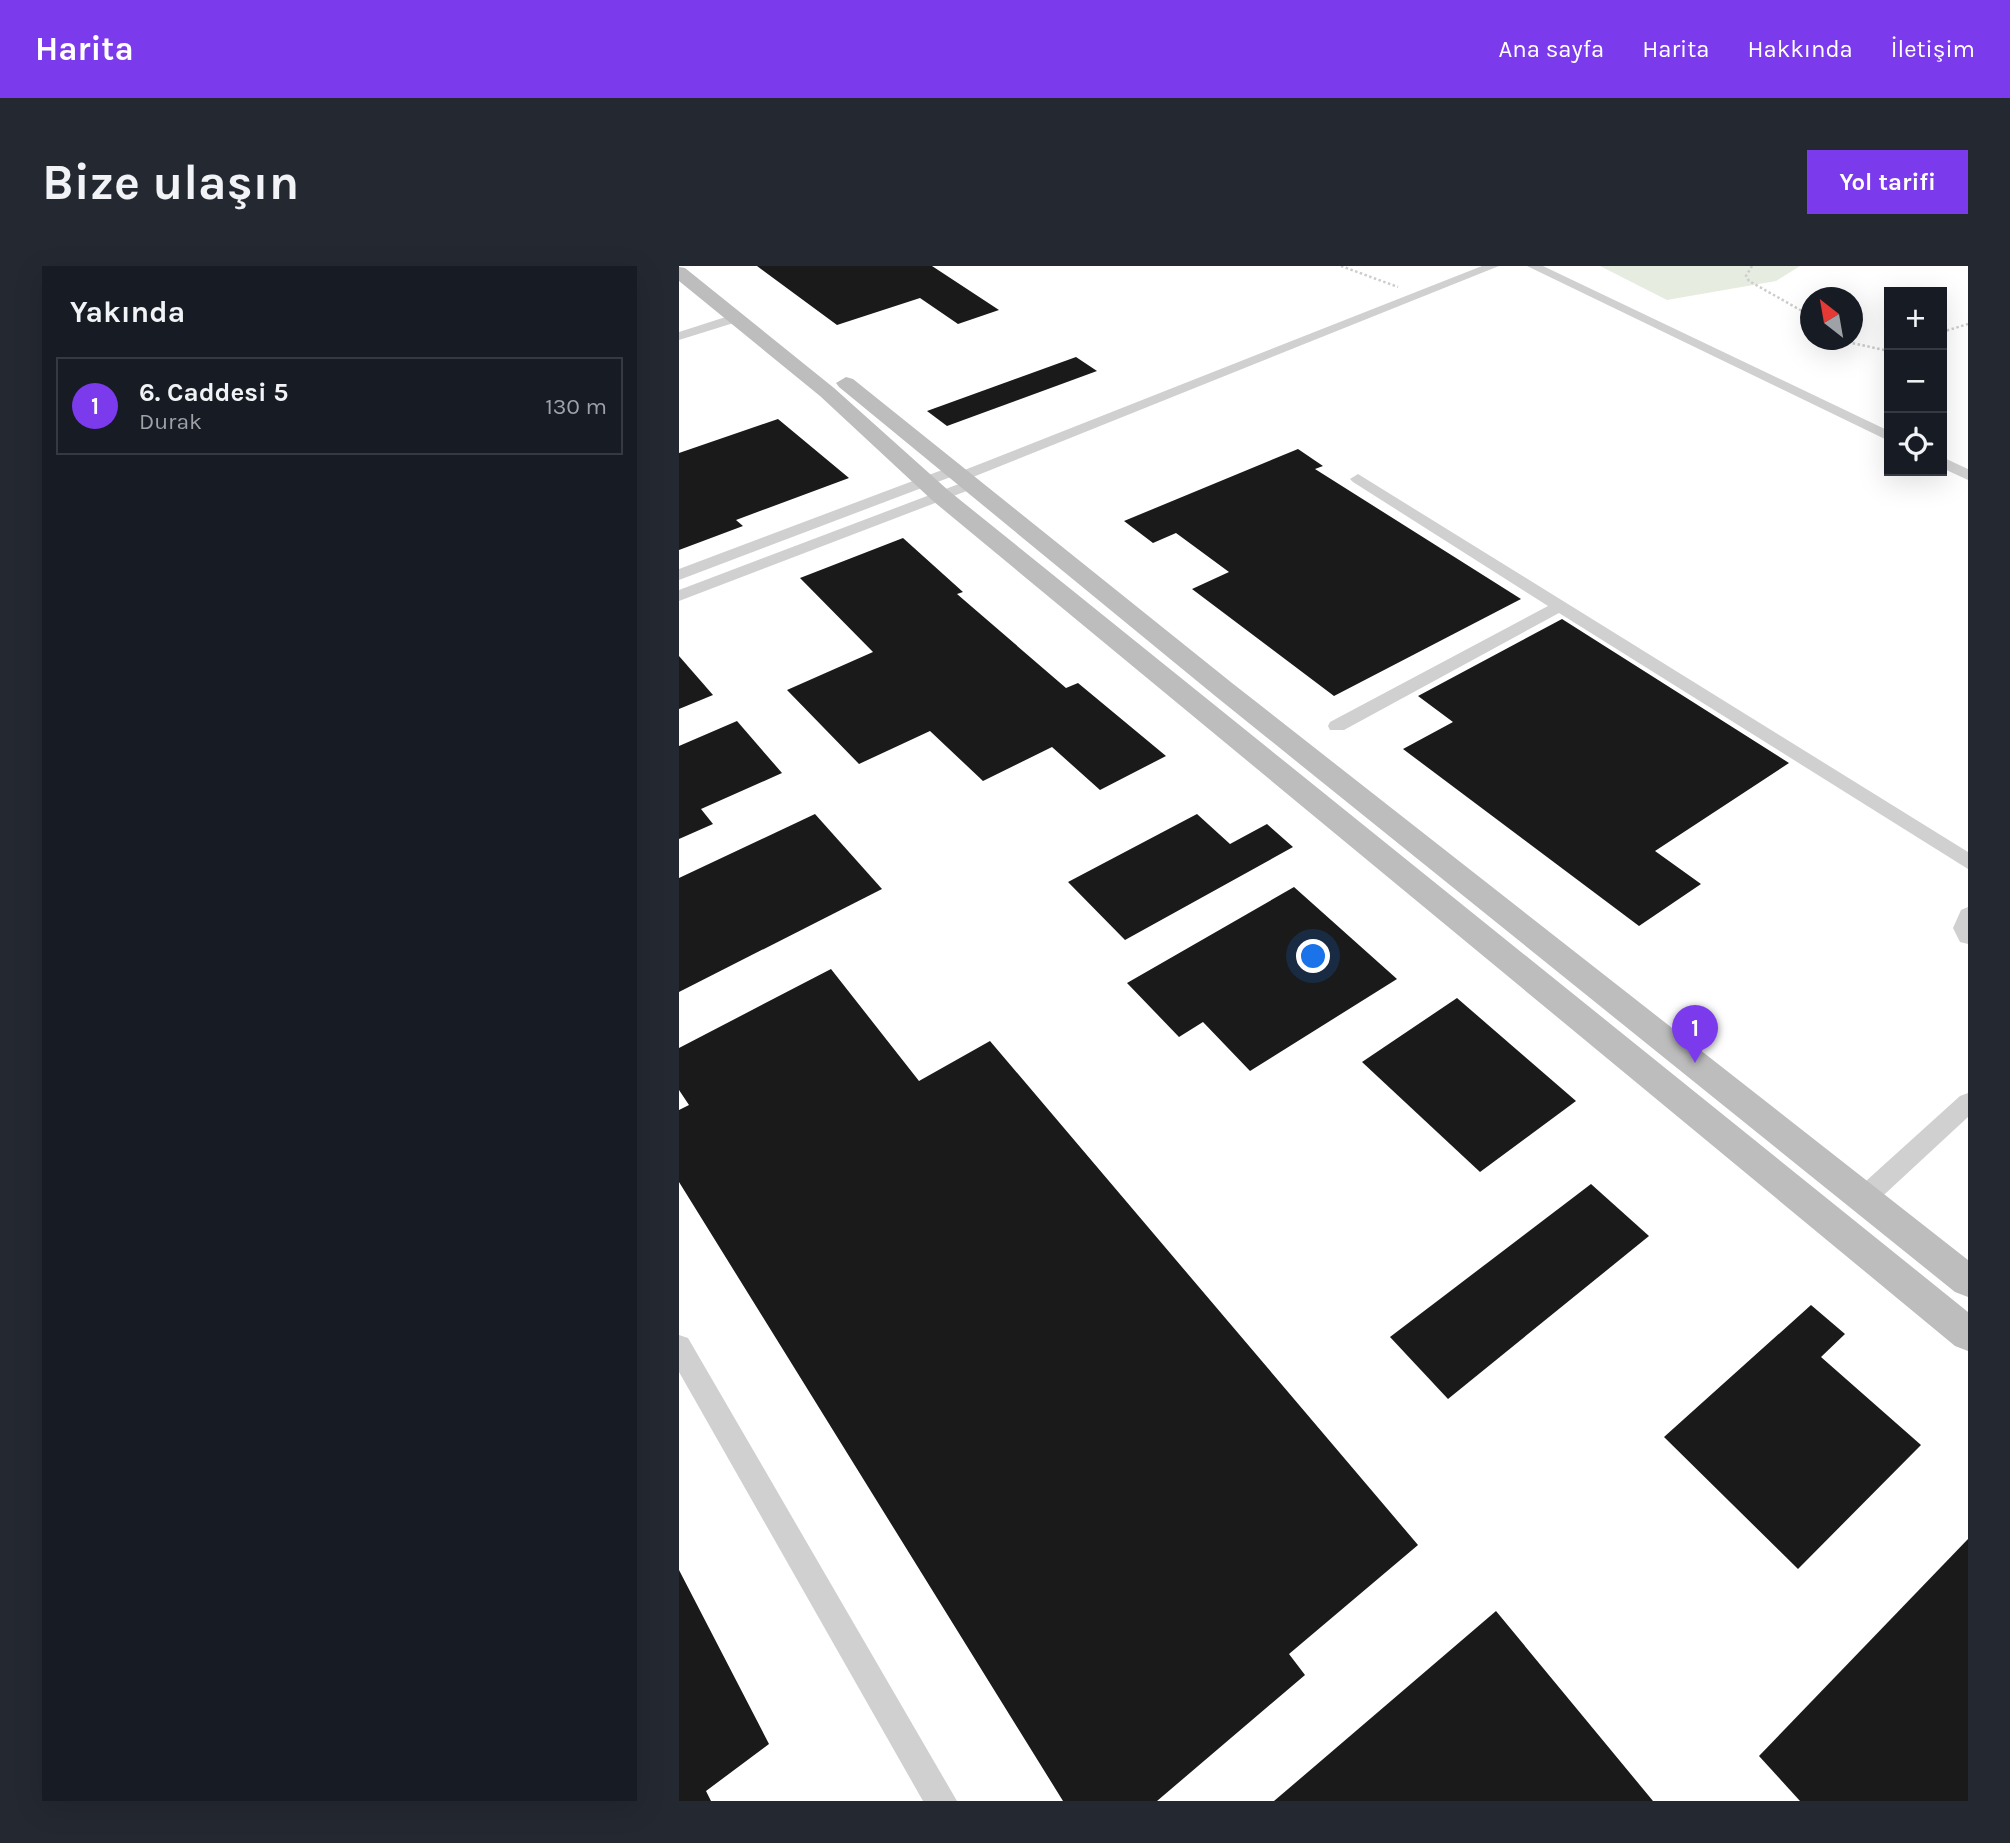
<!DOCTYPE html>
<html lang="tr">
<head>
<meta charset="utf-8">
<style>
  body { margin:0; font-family:Karla,sans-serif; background:#242831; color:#f1f3f6 }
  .controls { position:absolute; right:21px; top:21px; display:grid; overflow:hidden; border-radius:0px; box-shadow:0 7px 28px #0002 }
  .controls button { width:63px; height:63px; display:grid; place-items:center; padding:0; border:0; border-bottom:2px solid #363941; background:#171b24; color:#f1f3f6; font:35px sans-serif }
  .compass { position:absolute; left:1121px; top:21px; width:63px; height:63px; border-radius:50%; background:#171b24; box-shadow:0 7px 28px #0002; rotate:329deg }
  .you { position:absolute; left:635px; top:691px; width:24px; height:24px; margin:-18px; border:5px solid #fff; border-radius:50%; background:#1a73e8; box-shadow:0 0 0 10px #1a73e833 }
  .badge { display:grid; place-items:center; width:46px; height:46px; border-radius:50%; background:#7c3aed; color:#fff; font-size:23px; font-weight:700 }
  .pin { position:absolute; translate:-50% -58px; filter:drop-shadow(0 2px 4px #0008) }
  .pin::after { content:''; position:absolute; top:37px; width:24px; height:21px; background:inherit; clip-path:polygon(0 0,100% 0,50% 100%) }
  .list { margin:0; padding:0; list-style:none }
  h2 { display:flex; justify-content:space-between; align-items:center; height:91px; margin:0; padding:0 28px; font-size:30px }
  h2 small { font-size:23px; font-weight:400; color:#9ea1a6 }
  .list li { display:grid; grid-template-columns:46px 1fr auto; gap:21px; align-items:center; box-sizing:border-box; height:98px; margin:0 14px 14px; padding:0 14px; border:2px solid #363941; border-radius:0px }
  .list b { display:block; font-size:26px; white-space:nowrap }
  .list p { margin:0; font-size:23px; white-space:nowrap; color:#9ea1a6 }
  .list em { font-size:23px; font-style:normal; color:#9ea1a6 }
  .icon { flex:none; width:38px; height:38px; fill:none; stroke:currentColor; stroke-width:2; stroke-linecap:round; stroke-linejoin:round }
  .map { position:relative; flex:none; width:1289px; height:1535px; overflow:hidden; border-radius:0px }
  header { display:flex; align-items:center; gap:42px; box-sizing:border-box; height:98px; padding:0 35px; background:#7c3aed; color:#fff }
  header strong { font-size:33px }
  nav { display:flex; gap:38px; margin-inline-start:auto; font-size:24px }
  .intro { display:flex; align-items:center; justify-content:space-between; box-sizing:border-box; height:168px; padding:0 42px }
  h1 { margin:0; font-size:49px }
  .button { padding:18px 32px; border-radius:0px; background:#7c3aed; color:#fff; font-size:24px; font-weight:700 }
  main { display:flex; gap:42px; padding:0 42px }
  aside { flex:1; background:#171b24; border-radius:0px; box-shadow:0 7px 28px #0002 }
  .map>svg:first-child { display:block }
  .green { fill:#e6ecdf }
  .building { fill:#1a1a1a }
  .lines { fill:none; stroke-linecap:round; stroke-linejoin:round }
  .path { stroke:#cdcdcd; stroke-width:2.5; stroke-dasharray:2.5 2.5; stroke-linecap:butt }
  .street { fill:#d0d0d0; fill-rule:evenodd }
  .secondary { fill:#bdbdbd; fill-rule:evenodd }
</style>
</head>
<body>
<header>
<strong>Harita</strong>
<nav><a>Ana sayfa</a><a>Harita</a><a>Hakkında</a><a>İletişim</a></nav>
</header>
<div class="intro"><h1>Bize ulaşın</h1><a class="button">Yol tarifi</a></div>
<main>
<aside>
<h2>Yakında<small></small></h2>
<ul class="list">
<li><span class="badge">1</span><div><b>6. Caddesi 5</b><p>Durak</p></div><em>130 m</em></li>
</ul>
</aside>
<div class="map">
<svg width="1289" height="1535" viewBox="0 0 1289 1535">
  <rect width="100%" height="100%" fill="#fff"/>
  <path class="green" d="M921,0H1121L1097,15L988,34Z"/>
  <g class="building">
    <path d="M78,0H253L320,44L279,58L241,32L158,59Z"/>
    <path d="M397,91L418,105L268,160L248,145Z"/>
    <path d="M99,153L170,212L57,254L64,260L0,284V187Z"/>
    <path d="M619,183L644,200L636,203L842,333L655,430L513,323L550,306L497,267L474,277L445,255Z"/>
    <path d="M224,272L284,326L278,328L387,422L399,417L487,490L421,524L373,481L304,515L251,465L180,498L108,424L194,386L121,312Z"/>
    <path d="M883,353L1110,497L976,585L1022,618L960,660L724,483L774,456L739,430Z"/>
    <path d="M0,390L34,429L0,443Z"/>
    <path d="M58,455L103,507L22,543L34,558L0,573V480Z"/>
    <path d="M136,548L203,623L0,726V612Z"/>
    <path d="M518,548L551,578L588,558L614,581L446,674L389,616Z"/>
    <path d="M615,621L718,713L571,805L524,756L500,771L448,717Z"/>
    <path d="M152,703L240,815L311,775L739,1279L610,1388L626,1409L478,1535H384L0,916V844L10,839L0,824V782Z"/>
    <path d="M778,732L897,835L801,906L683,796Z"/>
    <path d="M912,918L970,970L769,1133L711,1071Z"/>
    <path d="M1132,1039L1166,1068L1142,1091L1242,1179L1119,1303L985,1171Z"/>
    <path d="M1289,1273V1535H1121L1080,1490Z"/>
    <path d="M0,1304L90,1478L27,1525L32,1535H0Z"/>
    <path d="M817,1345L974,1535H595L636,1500Z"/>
  </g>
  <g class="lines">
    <g class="path">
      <path d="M662,0L719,21"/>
      <path d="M1073,0L1067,10L1070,15L1132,50"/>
      <path d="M1263,66L1289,58"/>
      <path d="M1159,74L1210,85"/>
    </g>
    <g class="street">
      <path d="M803,0H820L289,213H279L277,209L0,314V303L271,201H281L283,205Z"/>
      <path d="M848,0H864L1210,165V175Z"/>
      <path d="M56,48L63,52L61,55L0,74V66Z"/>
      <path d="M1263,191L1289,203V214L1263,202Z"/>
      <path d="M679,208L1289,586V603L880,347L665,464H651L649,460L651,456L869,340L674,216L671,213Z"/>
      <path d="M293,213L301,218L298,221L0,335V324Z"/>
      <path d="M1289,641V678L1281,676L1274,662L1282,644Z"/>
      <path d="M1289,827V851L1194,939L1185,943L1176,939L1173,932L1176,925L1281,830Z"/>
      <path d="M0,1069L9,1072L278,1535H244L0,1106Z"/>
    </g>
    <g class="secondary">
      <path d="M0,1L6,2L155,122L270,225L1289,1046V1085L1276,1080L254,235L141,130L0,15Z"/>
      <path d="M167,111L174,113L553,417L1289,994V1031L1276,1026L535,429L160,121L157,117Z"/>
    </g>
  </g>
</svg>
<div class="controls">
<button>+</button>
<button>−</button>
<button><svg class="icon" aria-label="locate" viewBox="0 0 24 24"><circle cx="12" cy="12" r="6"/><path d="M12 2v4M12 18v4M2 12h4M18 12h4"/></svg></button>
</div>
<svg class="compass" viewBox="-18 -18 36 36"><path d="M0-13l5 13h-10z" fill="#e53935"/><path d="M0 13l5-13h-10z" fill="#9ea1a6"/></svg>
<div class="you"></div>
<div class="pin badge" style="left:1016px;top:797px">1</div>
</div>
</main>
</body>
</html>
